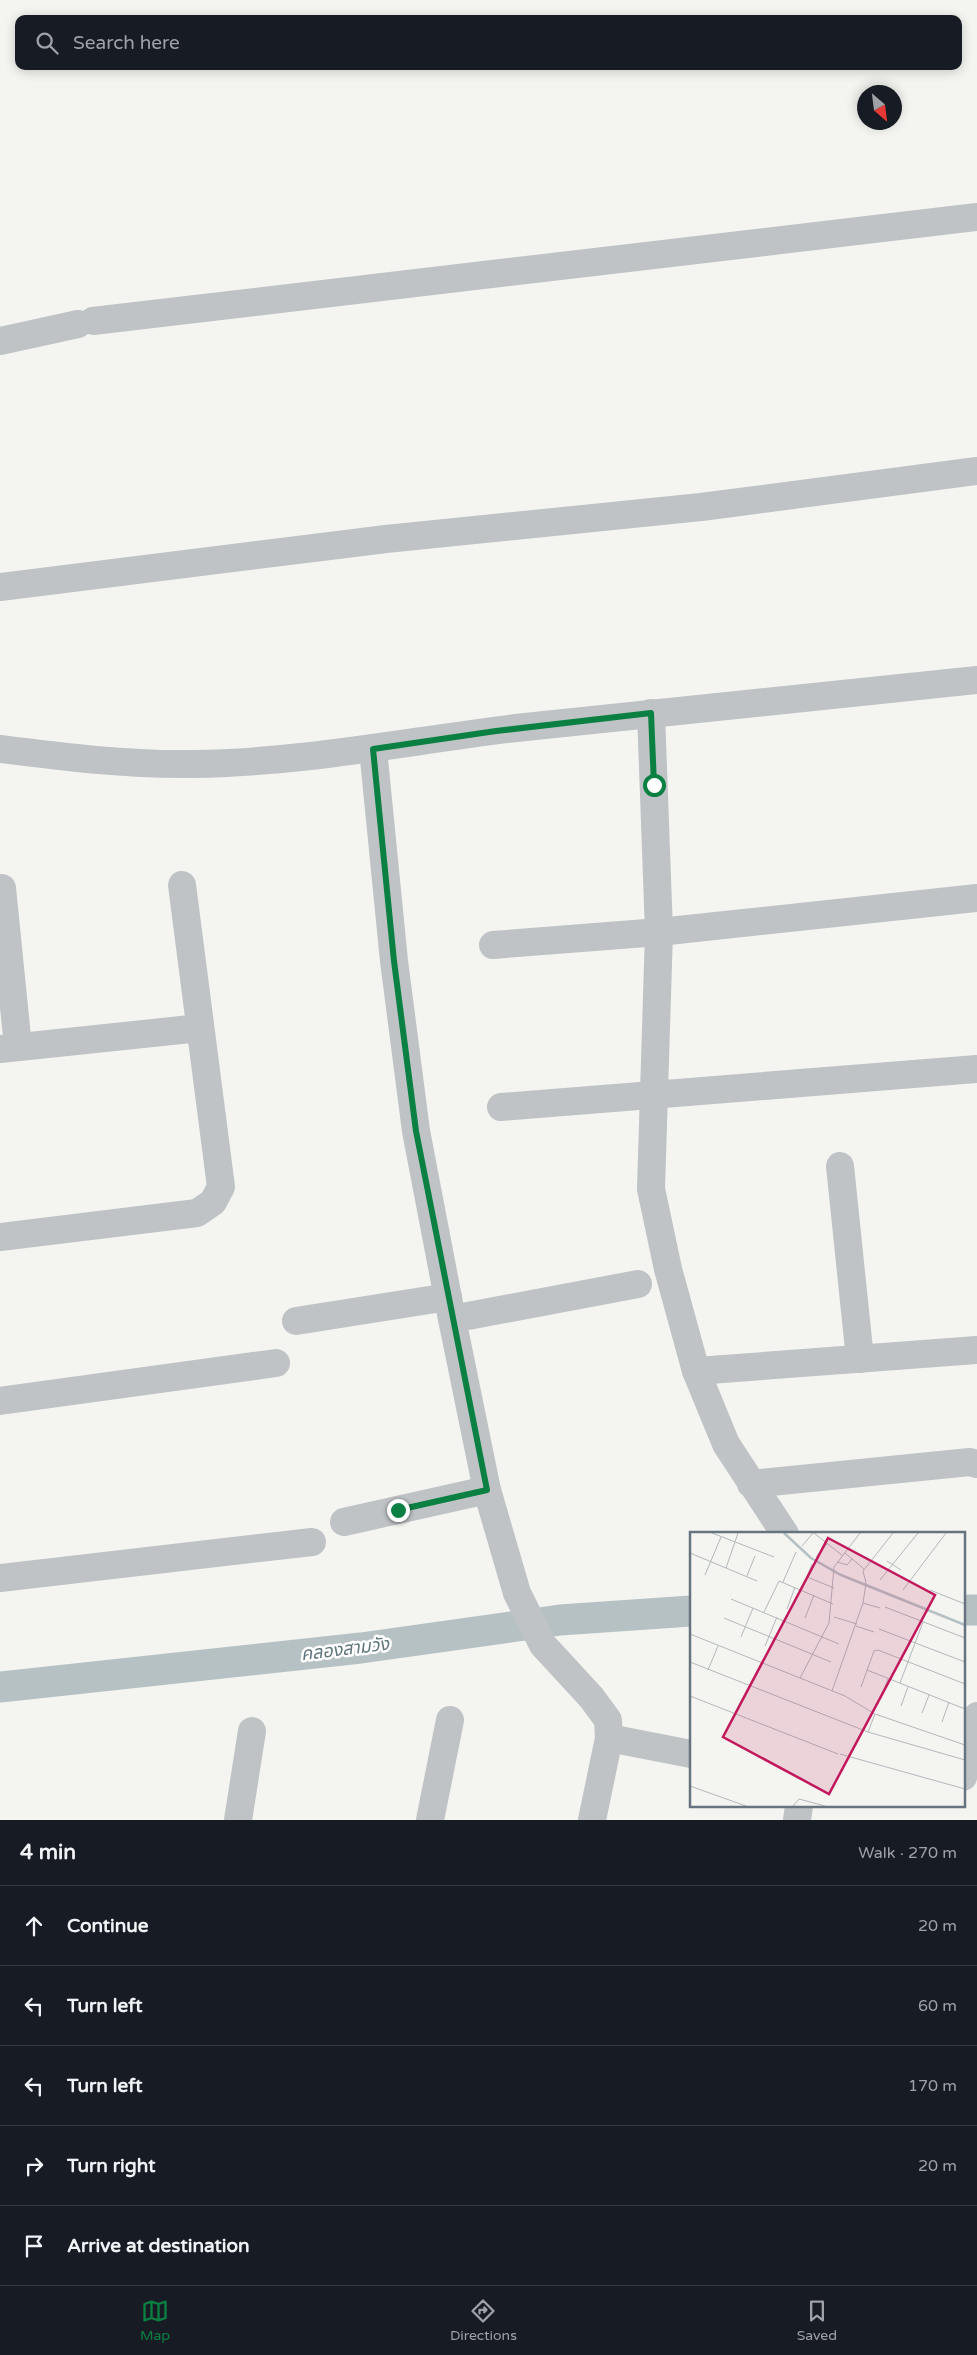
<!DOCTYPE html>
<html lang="en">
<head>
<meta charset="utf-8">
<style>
  body { margin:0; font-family:"Varela Round","Noto Sans Thai",sans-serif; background:#242831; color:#f1f3f6 }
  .compass { position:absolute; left:857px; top:85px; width:45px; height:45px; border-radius:50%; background:#171b24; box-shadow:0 2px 12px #0003; rotate:152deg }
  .stop { position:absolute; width:15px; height:15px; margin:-11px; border:4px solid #0b8043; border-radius:50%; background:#fff }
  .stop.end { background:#0b8043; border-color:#fff; box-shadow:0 1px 5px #0008 }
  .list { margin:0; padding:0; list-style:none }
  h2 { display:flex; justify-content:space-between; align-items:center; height:65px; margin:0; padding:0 20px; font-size:21px }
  h2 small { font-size:16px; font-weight:400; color:#9ea1a6 }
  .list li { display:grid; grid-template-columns:32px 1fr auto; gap:15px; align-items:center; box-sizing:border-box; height:80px; padding:0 20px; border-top:1px solid #363941 }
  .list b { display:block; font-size:19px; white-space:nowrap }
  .list em { font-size:16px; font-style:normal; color:#9ea1a6 }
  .icon { flex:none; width:28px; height:28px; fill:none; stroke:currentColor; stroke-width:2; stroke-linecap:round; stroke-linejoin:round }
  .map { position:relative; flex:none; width:977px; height:1820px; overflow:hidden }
  .search { position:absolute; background:#171b24; box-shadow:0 2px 12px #0003; left:15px; right:15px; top:15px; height:55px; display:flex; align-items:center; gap:12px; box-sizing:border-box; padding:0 18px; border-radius:10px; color:#9ea1a6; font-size:19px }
  .sheet { height:465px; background:#171b24 }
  nav { display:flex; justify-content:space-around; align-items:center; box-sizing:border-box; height:70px; border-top:1px solid #363941; background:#171b24; font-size:14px; color:#9ea1a6 }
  nav a { display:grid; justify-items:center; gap:2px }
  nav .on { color:#0b8043 }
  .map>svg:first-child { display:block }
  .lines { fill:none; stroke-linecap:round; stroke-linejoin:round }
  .canal { stroke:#b6c1c4; stroke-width:31 }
  .minor { stroke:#bfc3c6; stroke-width:28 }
  .route { stroke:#0b8043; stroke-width:6 }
  .labels { text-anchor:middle; stroke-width:5; stroke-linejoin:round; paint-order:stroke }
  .water-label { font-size:18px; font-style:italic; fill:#60767c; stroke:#fff }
  .inset-river { fill:none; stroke:#b6c1c4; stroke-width:2.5 }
  .inset-road { fill:none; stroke:#b2b9bc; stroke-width:1 }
  .view { fill:#c2185b; fill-opacity:0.15; stroke:#c2185b; stroke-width:2.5 }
  .inset-edge { fill:none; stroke:#65747f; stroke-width:2.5 }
</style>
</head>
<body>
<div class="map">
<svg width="977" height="1820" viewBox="0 0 977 1820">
  <rect width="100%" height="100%" fill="#f4f4f0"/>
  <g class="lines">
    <g class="canal">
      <path d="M963,1610H977"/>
      <path d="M0,1687L361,1648L560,1620L691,1611"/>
    </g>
    <g class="minor">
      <path d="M93,321L977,217"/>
      <path d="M0,341L78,324"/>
      <path d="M0,587L386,539L701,507L977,471"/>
      <path d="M651,713L659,932L651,1189L668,1269L696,1371L726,1444L785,1534"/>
      <path d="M0,749C63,757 128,765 192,764C301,763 408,741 516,728C669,711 823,697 977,680"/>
      <path d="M373,749L394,961L416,1131L452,1319L487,1490L517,1593L543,1645L591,1697L608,1720L609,1738L592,1820"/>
      <path d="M2,888L18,1047"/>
      <path d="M493,945L659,932L977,898"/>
      <path d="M0,1049L200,1028"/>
      <path d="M501,1107L977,1069"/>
      <path d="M840,1166L860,1359"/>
      <path d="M0,1237L197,1213L213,1202L221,1187L182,885"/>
      <path d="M452,1319L638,1284"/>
      <path d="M296,1321L448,1297"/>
      <path d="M696,1371L977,1350"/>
      <path d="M0,1401L276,1363"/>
      <path d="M751,1484L970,1462L977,1464"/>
      <path d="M344,1522L487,1490"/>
      <path d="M0,1578L312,1542"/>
      <path d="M609,1738L691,1754"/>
      <path d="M963,1777L977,1716"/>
      <path d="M238,1820L252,1731"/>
      <path d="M430,1820L450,1720"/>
      <path d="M797,1820L799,1806"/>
    </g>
  </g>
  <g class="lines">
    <path class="route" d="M398,1510L487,1490L416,1131L394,961L373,749L496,731L651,713L654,785"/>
  </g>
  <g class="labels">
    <g class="water-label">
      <text transform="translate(345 1649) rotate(-7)" y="6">คลองสามวัง</text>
    </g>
  </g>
  <g transform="translate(690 1532)">
    <rect width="275" height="275" fill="#f4f4f0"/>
    <path class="inset-river" d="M94,1L121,26L151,43L275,93"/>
    <path class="inset-road" d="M22,1L84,25M124,1L153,24M112,14L123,1M0,21L67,49M155,21L174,37M126,25L137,12M197,29L211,38M148,30L157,33L162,27M122,32L117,45L144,56M36,36L48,1M15,43L31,5M57,44L65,24M190,48L228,1M93,50L106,20M213,58L256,1M240,58L275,72M41,67L149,112M173,71L190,76M195,75L275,106M97,77L105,55M74,80L89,49L143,72M144,85L167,92M34,86L141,130M115,86L124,63M166,94L184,100M189,97L275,130M0,102L155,164L185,182L275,213M51,105L63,76M75,114L87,85M0,130L178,200L275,228M18,138L28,114M177,138L275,177M110,146L139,91L144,35L170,1M210,151L233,90M171,155L184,119L188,118L275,152M142,159L173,71L176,51L173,39L203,1M0,164L148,222M191,165L198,147M211,174L218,155M232,181L239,163M252,190L259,170M178,200L185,182M150,222L275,257M0,254L56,274M103,274L109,267L135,274"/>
    <path class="view" d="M138,6L245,63L139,262L33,205Z"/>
    <rect width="275" height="275" class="inset-edge"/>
  </g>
</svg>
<svg class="compass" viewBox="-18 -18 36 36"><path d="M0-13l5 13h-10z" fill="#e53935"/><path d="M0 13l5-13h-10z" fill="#9ea1a6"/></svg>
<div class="stop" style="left:654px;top:785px"></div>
<div class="stop end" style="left:398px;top:1510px"></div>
<div class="search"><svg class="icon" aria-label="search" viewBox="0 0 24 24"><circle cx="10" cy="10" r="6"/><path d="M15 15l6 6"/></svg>Search here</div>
</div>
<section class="sheet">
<h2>4 min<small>Walk · 270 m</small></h2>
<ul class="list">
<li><svg class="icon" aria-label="ahead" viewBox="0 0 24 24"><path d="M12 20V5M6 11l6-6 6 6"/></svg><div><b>Continue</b></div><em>20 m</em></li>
<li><svg class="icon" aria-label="left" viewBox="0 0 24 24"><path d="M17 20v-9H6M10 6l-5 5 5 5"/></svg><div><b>Turn left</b></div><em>60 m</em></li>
<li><svg class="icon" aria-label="left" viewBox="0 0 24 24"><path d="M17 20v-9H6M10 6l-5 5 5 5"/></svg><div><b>Turn left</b></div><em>170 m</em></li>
<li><svg class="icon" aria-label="right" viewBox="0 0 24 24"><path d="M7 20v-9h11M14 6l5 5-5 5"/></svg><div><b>Turn right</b></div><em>20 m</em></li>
<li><svg class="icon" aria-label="arrive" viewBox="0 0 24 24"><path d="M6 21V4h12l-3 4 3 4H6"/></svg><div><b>Arrive at destination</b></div></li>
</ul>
</section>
<nav>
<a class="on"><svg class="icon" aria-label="map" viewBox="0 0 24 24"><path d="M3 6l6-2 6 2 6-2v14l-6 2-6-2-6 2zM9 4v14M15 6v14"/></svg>Map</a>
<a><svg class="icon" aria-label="directions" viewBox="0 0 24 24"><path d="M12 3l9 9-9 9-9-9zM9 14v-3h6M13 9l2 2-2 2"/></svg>Directions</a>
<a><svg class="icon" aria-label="saved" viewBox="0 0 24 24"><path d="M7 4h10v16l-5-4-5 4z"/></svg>Saved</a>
</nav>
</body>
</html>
